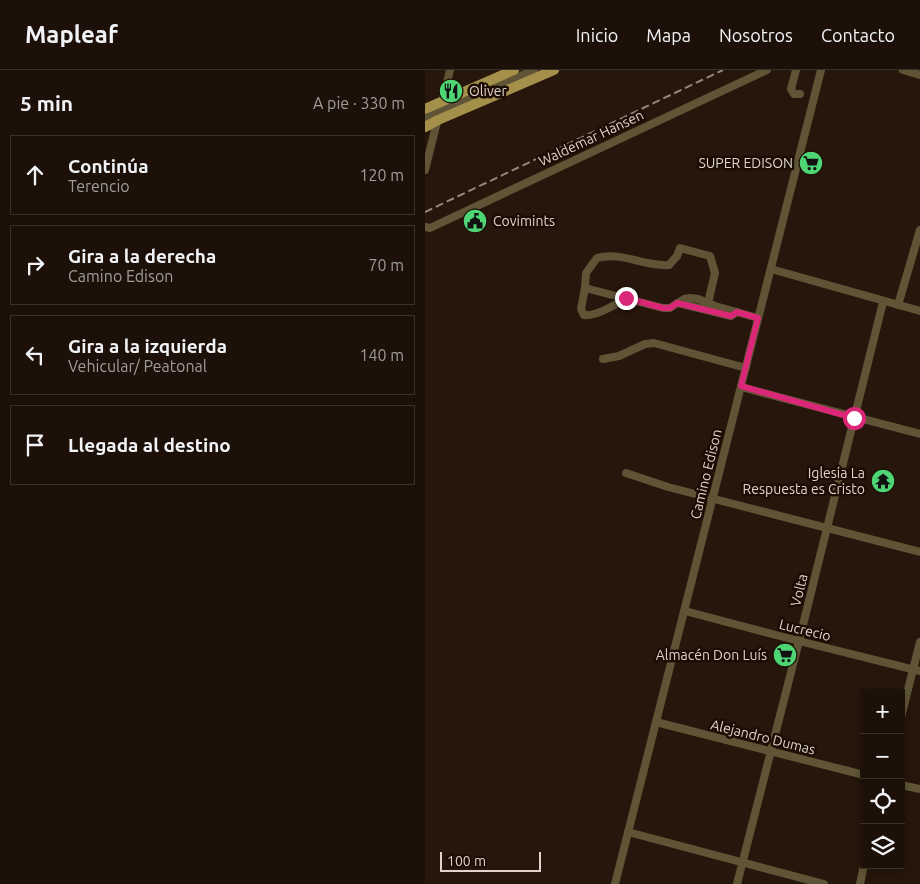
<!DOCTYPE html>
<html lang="es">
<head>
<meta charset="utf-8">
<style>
  body { margin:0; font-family:Ubuntu,sans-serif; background:#251912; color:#f1f3f6 }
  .controls { position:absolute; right:15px; bottom:15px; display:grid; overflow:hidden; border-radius:0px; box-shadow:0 2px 8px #0003 }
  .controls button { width:45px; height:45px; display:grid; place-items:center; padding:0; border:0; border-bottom:1px solid #3a3029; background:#1c1008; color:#f1f3f6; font:25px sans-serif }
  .scale { position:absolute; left:15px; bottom:12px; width:101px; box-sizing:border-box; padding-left:5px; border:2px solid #dfd4cc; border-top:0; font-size:14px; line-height:18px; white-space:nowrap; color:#dfd4cc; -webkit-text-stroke:4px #1c0d04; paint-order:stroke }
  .stop { position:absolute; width:15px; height:15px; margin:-11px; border:4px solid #db2777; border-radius:50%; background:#fff }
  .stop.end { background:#db2777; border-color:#fff; box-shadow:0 1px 5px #0008 }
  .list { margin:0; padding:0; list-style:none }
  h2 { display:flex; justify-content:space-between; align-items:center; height:65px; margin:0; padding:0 20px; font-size:21px }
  h2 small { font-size:16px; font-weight:400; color:#a09d9c }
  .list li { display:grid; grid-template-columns:32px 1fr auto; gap:15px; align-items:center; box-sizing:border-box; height:80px; margin:0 10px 10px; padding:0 10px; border:1px solid #3a3029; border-radius:0px }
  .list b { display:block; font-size:19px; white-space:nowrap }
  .list p { margin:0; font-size:16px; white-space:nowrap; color:#a09d9c }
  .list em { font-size:16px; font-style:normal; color:#a09d9c }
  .icon { flex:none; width:28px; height:28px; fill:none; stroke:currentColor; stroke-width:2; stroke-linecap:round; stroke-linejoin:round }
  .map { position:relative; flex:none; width:495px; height:814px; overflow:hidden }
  header { display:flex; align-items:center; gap:30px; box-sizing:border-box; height:70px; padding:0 25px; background:#1c1008; border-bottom:1px solid #3a3029 }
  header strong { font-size:24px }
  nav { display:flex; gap:28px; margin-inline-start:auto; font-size:18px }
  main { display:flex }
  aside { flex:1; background:#1c1008 }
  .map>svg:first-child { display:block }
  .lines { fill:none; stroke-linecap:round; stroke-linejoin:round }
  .minor { stroke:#5f5536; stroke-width:8 }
  .major { stroke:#a4904b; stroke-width:10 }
  .rail { stroke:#94877e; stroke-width:2; stroke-dasharray:8 4; stroke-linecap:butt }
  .route { stroke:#db2777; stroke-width:6 }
  .labels { text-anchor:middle; stroke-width:5; stroke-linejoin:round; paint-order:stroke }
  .poi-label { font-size:14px; fill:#dfd4cc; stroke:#1c0d04; text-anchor:end }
  .street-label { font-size:14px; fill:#dfd4cc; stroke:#1c0d04 }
</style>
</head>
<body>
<header>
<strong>Mapleaf</strong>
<nav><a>Inicio</a><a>Mapa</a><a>Nosotros</a><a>Contacto</a></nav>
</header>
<main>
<aside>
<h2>5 min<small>A pie · 330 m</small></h2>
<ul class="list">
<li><svg class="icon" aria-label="ahead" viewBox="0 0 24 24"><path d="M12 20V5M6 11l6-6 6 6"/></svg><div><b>Continúa</b><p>Terencio</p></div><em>120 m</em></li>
<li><svg class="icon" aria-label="right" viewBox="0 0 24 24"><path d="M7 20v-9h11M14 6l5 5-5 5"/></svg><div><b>Gira a la derecha</b><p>Camino Edison</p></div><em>70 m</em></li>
<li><svg class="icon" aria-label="left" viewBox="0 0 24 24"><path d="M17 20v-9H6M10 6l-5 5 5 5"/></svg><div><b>Gira a la izquierda</b><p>Vehicular/ Peatonal</p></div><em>140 m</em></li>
<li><svg class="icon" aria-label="arrive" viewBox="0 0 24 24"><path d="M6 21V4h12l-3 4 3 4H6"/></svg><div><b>Llegada al destino</b></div></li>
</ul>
</aside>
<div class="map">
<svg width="495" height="814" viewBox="0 0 495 814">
  <rect width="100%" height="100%" fill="#26160b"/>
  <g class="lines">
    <g class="minor">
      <path d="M371,0L366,19L369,24H375"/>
      <path d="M478,0L495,5"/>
      <path d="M17,34L25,0"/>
      <path d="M0,48L109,0"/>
      <path d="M0,100L13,48"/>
      <path d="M0,157L5,158L342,0"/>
      <path d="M346,199L495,241"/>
      <path d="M160,218L161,203L172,188C197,181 219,197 244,195L252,186L255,178L285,186L290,203L283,233"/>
      <path d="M201,228C192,234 170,247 159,245L156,239L160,218L238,238H245L259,229L265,228L273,229L290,236L333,248"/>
      <path d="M253,233L306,246L312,242"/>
      <path d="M473,235L495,160"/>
      <path d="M178,289L194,286L220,274L229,273L321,298"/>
      <path d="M316,317L495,364"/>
      <path d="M201,403L243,417L495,482"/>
      <path d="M260,541L374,571L495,601"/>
      <path d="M476,647L495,572"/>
      <path d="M231,652L439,705"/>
      <path d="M476,715L495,719"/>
      <path d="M203,762L399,814"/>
      <path d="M190,814L396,0"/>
      <path d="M312,814L374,571L458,232"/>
      <path d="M435,814L439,795"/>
    </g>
    <g class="major">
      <path d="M0,39L89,0"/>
      <path d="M0,57L13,50L129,0"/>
    </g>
    <path class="rail" d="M0,142L298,0"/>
  </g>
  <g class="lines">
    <path class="route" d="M201,228L238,238H245L252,233L306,246L312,242L333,248L316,316L429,348"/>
  </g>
  <defs>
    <g id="restaurant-disc" transform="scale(1.25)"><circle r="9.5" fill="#4ed675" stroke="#1c0d04"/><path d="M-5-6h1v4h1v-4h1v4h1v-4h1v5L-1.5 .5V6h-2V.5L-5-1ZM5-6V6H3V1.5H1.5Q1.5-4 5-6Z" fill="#111"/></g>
    <g id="supermarket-disc" transform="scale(1.25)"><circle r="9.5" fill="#4ed675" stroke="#1c0d04"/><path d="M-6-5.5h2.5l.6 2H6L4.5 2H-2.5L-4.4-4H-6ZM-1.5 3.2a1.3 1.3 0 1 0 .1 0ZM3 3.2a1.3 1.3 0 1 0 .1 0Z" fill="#111"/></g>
    <g id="civic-disc" transform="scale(1.25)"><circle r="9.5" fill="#4ed675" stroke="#1c0d04"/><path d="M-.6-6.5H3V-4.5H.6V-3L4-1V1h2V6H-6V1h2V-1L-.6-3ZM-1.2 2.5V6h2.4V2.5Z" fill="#111"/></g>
    <g id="temple-disc" transform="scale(1.25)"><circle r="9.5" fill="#4ed675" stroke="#1c0d04"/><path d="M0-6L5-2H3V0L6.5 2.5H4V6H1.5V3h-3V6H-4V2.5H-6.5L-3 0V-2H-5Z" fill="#111"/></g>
  </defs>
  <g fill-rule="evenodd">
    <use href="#restaurant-disc" x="26" y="21"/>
    <use href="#supermarket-disc" x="386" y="93"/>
    <use href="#civic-disc" x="50" y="151"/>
    <use href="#temple-disc" x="458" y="411"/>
    <use href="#supermarket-disc" x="360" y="585"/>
  </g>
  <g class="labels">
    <g class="poi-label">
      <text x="44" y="26" text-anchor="start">Oliver</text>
      <text x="368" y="98">SUPER EDISON</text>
      <text x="68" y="156" text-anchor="start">Covimints</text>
      <text x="440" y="408">Iglesia La<tspan x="440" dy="16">Respuesta es Cristo</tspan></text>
      <text x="342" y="590">Almacén Don Luís</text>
    </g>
    <g class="street-label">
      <text transform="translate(166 68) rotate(-25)" y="5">Waldemar Hansen</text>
      <text transform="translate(281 404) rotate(-76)" y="5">Camino Edison</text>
      <text transform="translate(374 520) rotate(-76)" y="5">Volta</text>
      <text transform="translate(380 560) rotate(14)" y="5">Lucrecio</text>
      <text transform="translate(338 667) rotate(14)" y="5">Alejandro Dumas</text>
    </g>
  </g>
</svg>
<div class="controls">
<button>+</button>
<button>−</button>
<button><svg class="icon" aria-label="locate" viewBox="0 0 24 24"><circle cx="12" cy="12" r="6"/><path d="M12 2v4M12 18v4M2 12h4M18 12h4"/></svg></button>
<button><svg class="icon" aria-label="layers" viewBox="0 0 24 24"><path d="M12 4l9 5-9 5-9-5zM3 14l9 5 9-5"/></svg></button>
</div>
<div class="scale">100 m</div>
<div class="stop" style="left:429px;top:348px"></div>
<div class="stop end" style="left:201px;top:228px"></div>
</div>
</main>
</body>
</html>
